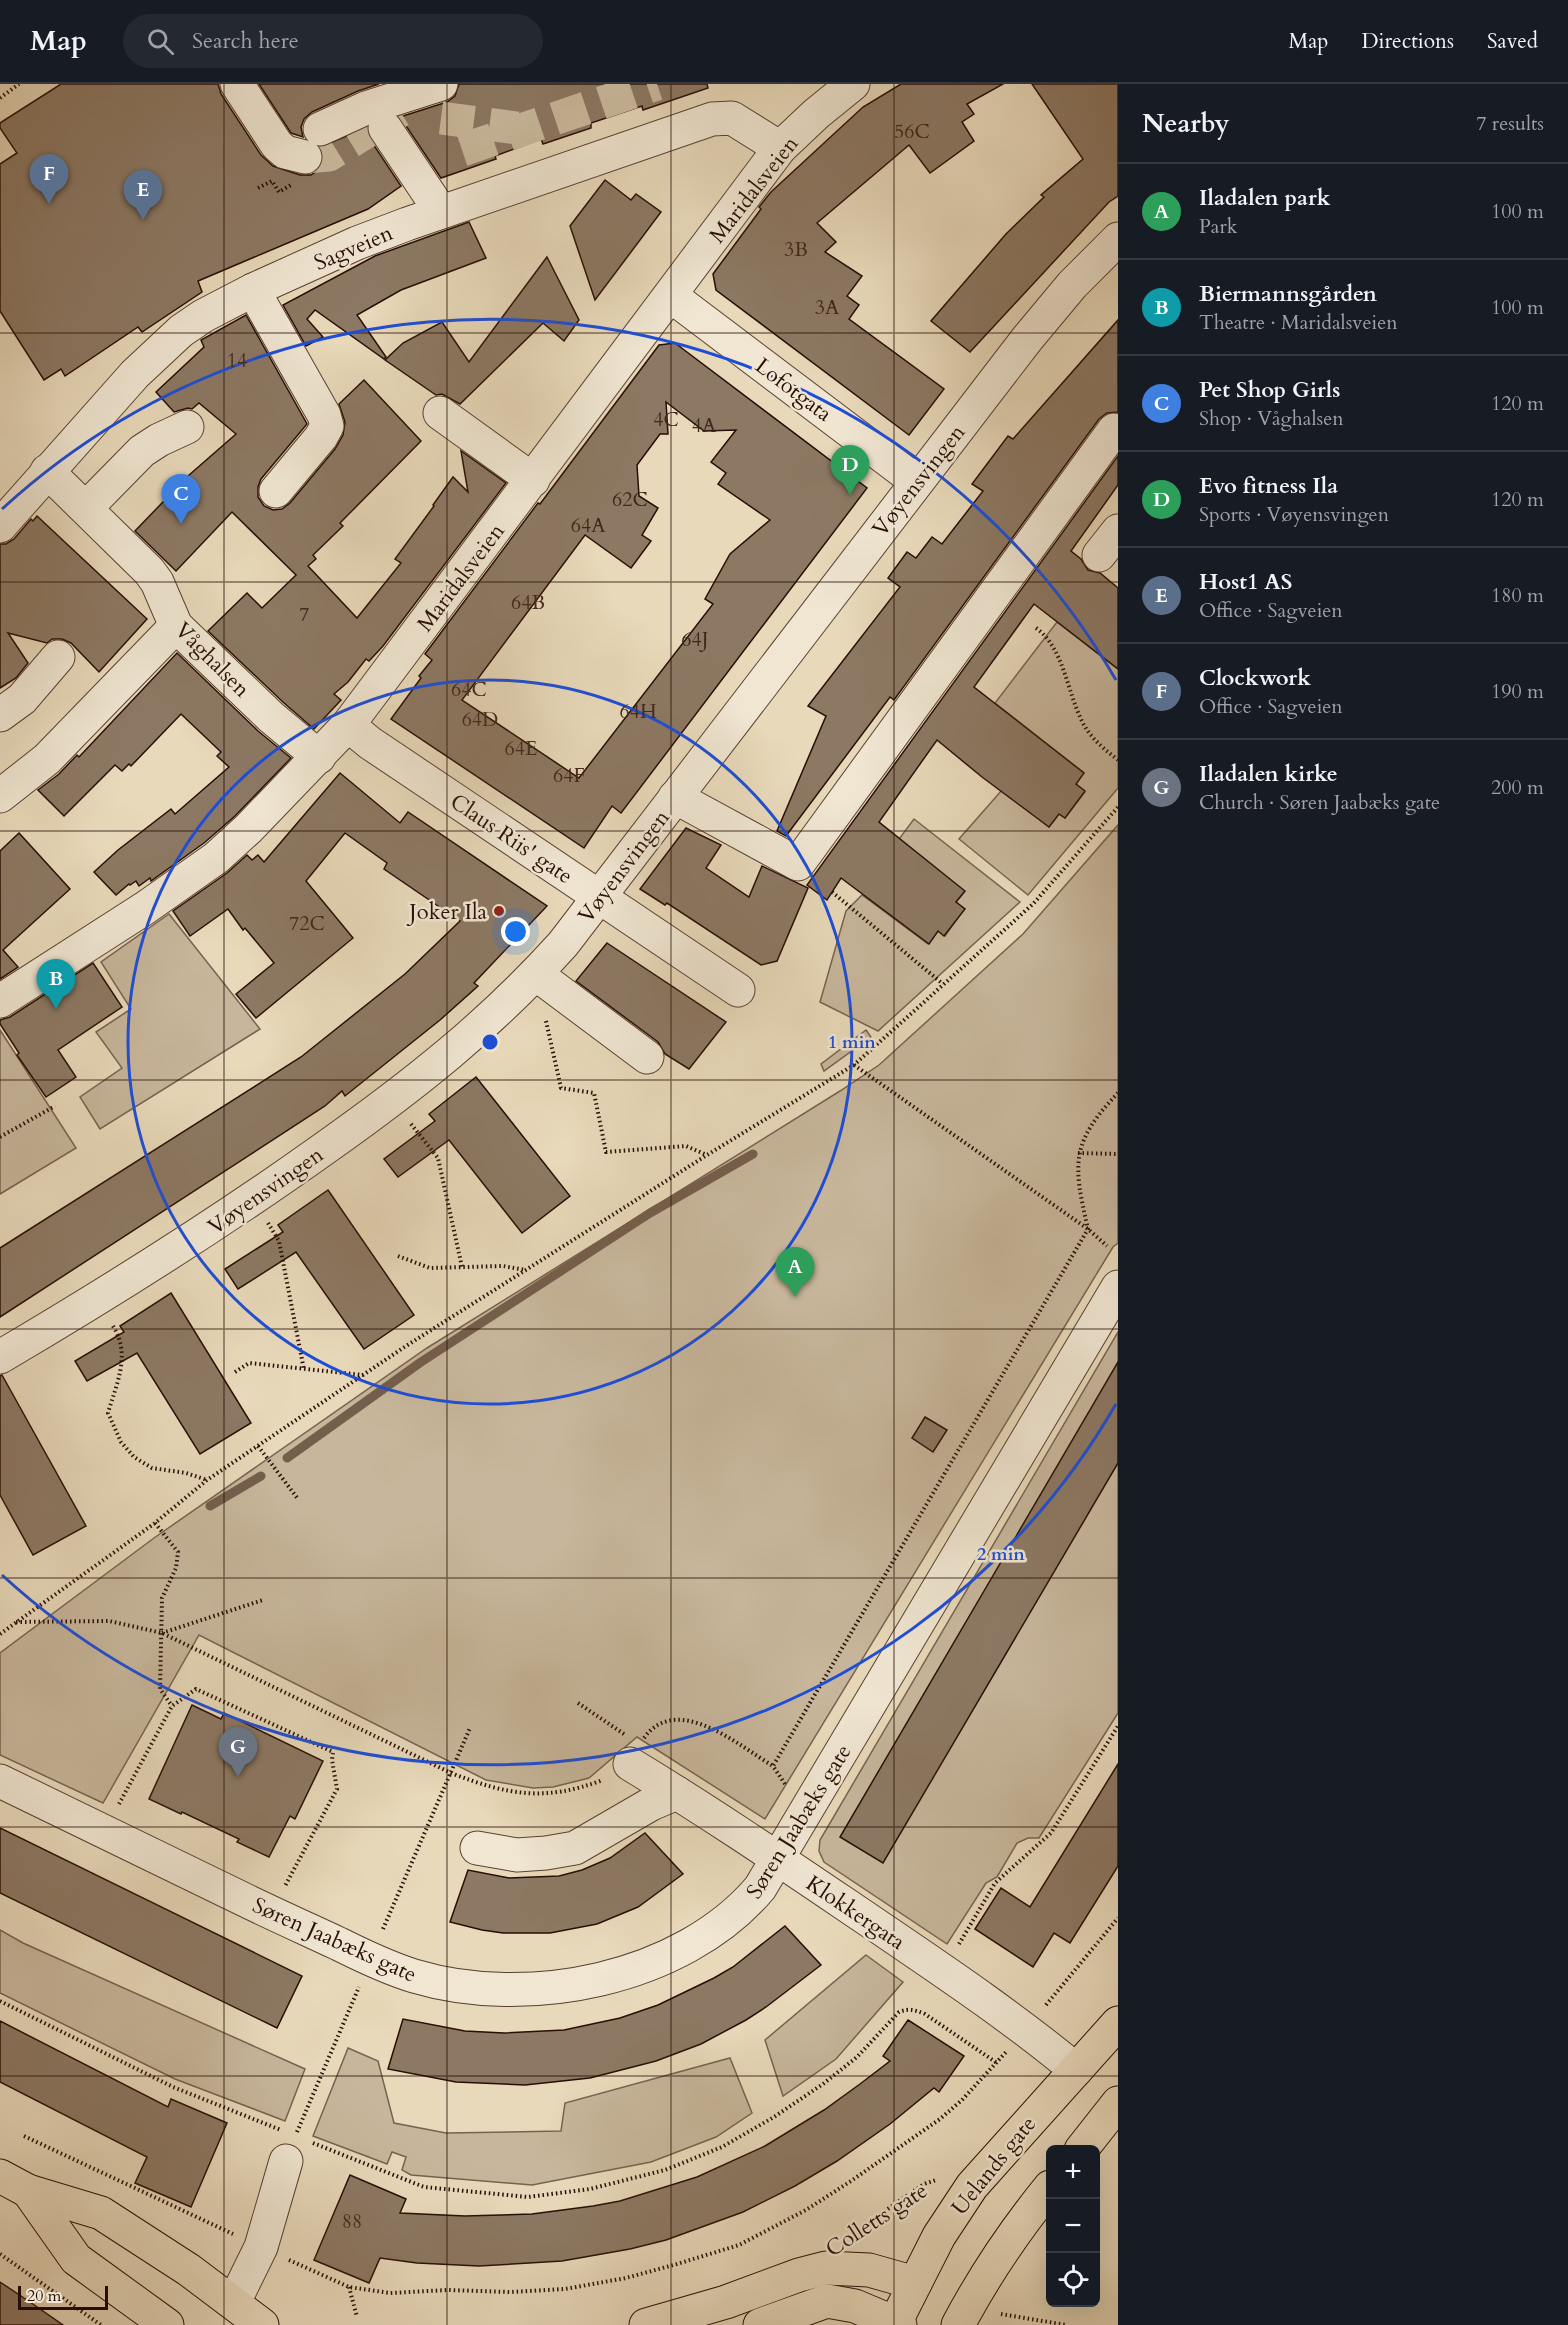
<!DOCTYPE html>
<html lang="en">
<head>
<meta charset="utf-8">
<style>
  body { margin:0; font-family:Cardo,serif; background:#242831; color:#f1f3f6 }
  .controls { position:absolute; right:18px; bottom:18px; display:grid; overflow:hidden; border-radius:9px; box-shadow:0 6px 24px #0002 }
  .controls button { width:54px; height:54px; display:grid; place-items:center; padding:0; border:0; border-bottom:2px solid #363941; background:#171b24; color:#f1f3f6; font:30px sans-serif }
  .scale { position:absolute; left:18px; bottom:15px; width:90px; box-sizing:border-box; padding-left:6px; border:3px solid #280e05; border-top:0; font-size:16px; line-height:21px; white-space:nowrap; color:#280e05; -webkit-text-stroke:4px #f0e6d2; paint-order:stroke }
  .you { position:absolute; left:516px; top:848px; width:21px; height:21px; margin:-15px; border:4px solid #fff; border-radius:50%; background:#1a73e8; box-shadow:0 0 0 9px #1a73e833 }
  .badge { display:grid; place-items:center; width:39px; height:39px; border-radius:50%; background:#db2777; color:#fff; font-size:20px; font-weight:700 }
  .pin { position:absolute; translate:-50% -50px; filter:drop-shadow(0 2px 3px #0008) }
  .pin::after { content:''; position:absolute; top:32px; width:21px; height:18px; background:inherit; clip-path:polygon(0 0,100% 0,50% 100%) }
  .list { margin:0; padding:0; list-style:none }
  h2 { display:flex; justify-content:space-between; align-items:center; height:78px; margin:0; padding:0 24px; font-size:26px }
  h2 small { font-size:20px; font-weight:400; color:#9ea1a6 }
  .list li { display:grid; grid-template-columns:39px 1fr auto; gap:18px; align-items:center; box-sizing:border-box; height:96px; padding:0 24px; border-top:2px solid #363941 }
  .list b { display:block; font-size:22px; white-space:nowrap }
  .list p { margin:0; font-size:20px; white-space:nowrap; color:#9ea1a6 }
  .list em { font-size:20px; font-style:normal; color:#9ea1a6 }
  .icon { flex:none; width:33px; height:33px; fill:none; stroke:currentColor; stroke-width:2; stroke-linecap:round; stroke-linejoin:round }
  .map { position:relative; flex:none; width:1118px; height:2241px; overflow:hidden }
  header { display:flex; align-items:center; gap:36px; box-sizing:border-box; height:84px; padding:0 30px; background:#171b24; border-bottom:2px solid #363941 }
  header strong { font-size:28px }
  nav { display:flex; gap:33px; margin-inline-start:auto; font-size:21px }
  .search { width:420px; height:54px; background:#242831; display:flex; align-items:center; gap:15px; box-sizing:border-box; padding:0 21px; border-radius:33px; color:#9ea1a6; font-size:22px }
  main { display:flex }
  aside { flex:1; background:#171b24 }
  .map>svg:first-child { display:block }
  .green { fill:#c7b69b; stroke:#786250; stroke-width:1.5 }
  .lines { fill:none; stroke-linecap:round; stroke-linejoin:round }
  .stream { stroke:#745e4c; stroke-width:9 }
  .building { fill:#8c7863; stroke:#280e05; stroke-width:1.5; fill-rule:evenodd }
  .minor-tunnel { stroke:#cbbb9f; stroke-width:33; stroke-dasharray:33 16; stroke-linecap:butt }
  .minor-casing { stroke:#584132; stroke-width:35 }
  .major-casing { stroke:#280e05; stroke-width:35 }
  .path { stroke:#280e05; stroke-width:4; stroke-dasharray:1.5 3; stroke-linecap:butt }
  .minor { stroke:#f0e6d2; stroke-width:33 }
  .major { stroke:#e8d9ba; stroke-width:33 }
  .grid { fill:none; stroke:#280e05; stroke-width:1.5; stroke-opacity:0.55 }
  .ring { fill:none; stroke:#1d4ed8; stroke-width:3 }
  .poi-dot { fill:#8f2418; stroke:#f0e6d2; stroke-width:2 }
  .labels { text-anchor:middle; stroke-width:5; stroke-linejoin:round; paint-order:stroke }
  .number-label { font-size:20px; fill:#41281c }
  .street-label { font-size:22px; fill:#280e05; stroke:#f0e6d2 }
  .poi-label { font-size:22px; fill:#280e05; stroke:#f0e6d2; text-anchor:end }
  .centre { fill:#1d4ed8; stroke:#f0e6d2; stroke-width:3 }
  .ring-label { font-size:18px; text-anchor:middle; font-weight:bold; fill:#1d4ed8; stroke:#f0e6d2; stroke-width:5; stroke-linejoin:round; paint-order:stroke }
</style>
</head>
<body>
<header>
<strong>Map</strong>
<div class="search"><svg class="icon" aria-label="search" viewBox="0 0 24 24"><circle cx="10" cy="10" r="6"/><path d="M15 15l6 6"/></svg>Search here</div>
<nav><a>Map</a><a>Directions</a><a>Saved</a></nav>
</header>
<main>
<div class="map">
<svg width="1118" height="2241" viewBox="0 0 1118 2241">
  <rect width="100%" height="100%" fill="#e8d9ba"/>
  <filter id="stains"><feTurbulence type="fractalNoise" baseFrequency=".00333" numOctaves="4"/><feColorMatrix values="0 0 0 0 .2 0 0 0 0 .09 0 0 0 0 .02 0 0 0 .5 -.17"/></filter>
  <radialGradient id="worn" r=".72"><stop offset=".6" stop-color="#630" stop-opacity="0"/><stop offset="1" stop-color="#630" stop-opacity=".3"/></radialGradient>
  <g class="green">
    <path d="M1057,538L1118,585V704L1028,811L959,755L1002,706L1049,743L1059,730L1065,734L1085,708L1076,700L1084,689L995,619Z"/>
    <path d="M914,735L1020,818L878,947L820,918L846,827L862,811L928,860L938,847L945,852L964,825L956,818L964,808L899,755Z"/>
    <path d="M1118,741V1159L1113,1163L765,1735L637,1653L589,1694L553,1703L533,1704L486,1696L199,1551L103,1719L0,1671V1569L154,1454L427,1264L840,1007L879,981L1023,850Z"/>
    <path d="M169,830L260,945L100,1045L80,1013L122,984L96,948L131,925L101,878Z"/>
    <path d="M0,946L76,1064L0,1110Z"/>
    <path d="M866,946L871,953L824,987L821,980Z"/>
    <path d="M1118,1248V1629L1039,1754H1028L1017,1759L997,1793L986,1799L947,1860L824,1778L819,1767L820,1756Z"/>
    <path d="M0,1846L23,1859L305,1985L285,2037L175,1995L0,1909Z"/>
    <path d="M866,1871L903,1898L836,1975L783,2012L765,1956Z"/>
    <path d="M348,1964L378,1977L394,2039L446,2049L561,2047L565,2019L730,1974L752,2029L716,2053L651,2078L532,2101L411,2091L402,2086L406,2073L392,2068L387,2080L313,2052Z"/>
  </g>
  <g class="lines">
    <g class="stream">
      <path d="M287,1374L421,1278L650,1129L753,1070"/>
      <path d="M210,1422L261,1392"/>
    </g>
  </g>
  <g class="building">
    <path d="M61,0H218L221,10L261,71L273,82L300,91H311L318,86L323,78V68L320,63L366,44L369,54L401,102L368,125L198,197L202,208L142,248L138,243L65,292L61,285L44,296L0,227V80L17,69L0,44V39Z"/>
    <path d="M259,0H379L358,7L312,28L304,35L301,43L303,53L291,49Z"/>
    <path d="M459,0H707L708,4L643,26L642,22L591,39V44L543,60L541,55L495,72L496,75L441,94L400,33L447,18L455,12Z"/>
    <path d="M901,0H1003L967,20L974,30L962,38L974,57L930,89L909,61L817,139L836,158L825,168L862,192L847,212L859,221L849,235L944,305L909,351L716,206L713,190L761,125L759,123L771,108L863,23Z"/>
    <path d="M1032,0H1118V112L1109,118L970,268L931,237L1006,150L1044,113L1041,111L1083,75Z"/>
    <path d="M605,96L631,116L636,110L661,128L595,216L570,142Z"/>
    <path d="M469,138L486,174L401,206L357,231L386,273L384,275L315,226L307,235L323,253L306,262L283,221L375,172Z"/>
    <path d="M547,173L579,236L564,257L543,239L460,320L442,310L436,311L385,276L403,259L442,238L469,278Z"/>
    <path d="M246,231L307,340L261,395L258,403V413L264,422L273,426L282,425L290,419L335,365L343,351L345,338L339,320L364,296L421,357L340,439L343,442L313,471L316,475L308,482L357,534L401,479L395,475L434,422L433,421L453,393L468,408L461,367L506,399L383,562L369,577L366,575L348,598L334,610L341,616L314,645L284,619L208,547L247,509L262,524L296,491L232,428L176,487L135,447L188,392L236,350L199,319L192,325L188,324L174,328L156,308L204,263L201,256Z"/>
    <path d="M1118,236V328L1107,329L1099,335L894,616L890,613L786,752L777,747L826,632L808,622L900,503L888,494L907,468L916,474L932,453L942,460L983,407L972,400L1008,352L1013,355Z"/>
    <path d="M675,259L867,404L621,729L612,722L584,764L391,635L421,594L419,592L432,576L425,570L538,419L540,420L659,261ZM666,318L704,347L736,346L711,378L726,389L718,400L770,436L730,470L705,515L713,520L579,694L462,616L585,451L631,484L651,457L642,451L658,424L639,412L637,381L660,350H668Z"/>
    <path d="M1118,372V401L1071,467L1081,475L1088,486L1100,489L1118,504V585L1034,520L974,603L1084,689L1076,700L1085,707L1065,734L1059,730L1049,743L982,693L937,656L879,738L965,807L956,818L965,825L944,852L938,847L929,860L841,794L827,816L807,801Z"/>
    <path d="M37,432L147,535L99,588L71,559L62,555H52L47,559L8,549L28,579L16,594L0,604V460H6L14,455L31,435L33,437Z"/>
    <path d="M177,569L258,647L291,674L235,732L204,759L151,797L150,794L139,802L136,797L130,801L129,800L116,811L94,788L118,766L171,725L175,730L229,683L217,672L221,668L181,630L131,682L129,680L122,687L115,681L64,732L38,706L59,690L77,671L79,673Z"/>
    <path d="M340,689L400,739L408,728L547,822L474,899L478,902L440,936L345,1012L342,1007L325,1022L0,1233V1164L301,973L405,890L460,837L384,785L387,779L345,749L306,797L353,854L256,934L236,910L274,879L245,844L243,846L228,825L190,852L173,827L227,789L247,771L252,776L258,771L264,778Z"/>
    <path d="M686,744L721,761L706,784L749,813L762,782L808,804L777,877L761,881L667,819L665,821L640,805Z"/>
    <path d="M19,749L70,805L3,866L18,883L0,895V767Z"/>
    <path d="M607,859L726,938L689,985L665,970L658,958L576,897Z"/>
    <path d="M93,879L122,923L58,966L76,993L46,1013L17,971L19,969L0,940V936L10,933Z"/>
    <path d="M476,993L570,1112L522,1149L449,1056L398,1093L384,1075L435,1037L429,1030Z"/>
    <path d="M328,1106L414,1231L364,1265L296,1168L238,1205L225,1185L283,1148L278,1141Z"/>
    <path d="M171,1209L251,1339L200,1370L137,1269L87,1297L75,1277L124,1248L120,1242Z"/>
    <path d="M1118,1278V1379L883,1779L840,1753Z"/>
    <path d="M2,1291L86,1442L33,1471L0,1411V1292Z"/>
    <path d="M925,1333L947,1346L933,1368L912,1354Z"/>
    <path d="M192,1621L221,1635L224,1629L323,1677L295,1735L290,1732L269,1773L237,1758L239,1755L182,1728L181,1730L149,1715Z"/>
    <path d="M1118,1680V1782L1070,1859L1054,1849L1033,1883L975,1845L1001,1804L1030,1823Z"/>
    <path d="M0,1744L302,1892L277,1944L0,1809Z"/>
    <path d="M645,1749L683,1790L638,1823L597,1840L550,1849H503L482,1846L450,1838L468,1786L509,1794L559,1792L582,1786L610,1774Z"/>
    <path d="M785,1842L821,1881L766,1923L746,1936L701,1960L656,1977L590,1994L525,2001L456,1998L388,1985L403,1935L465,1947L504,1949L564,1946L620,1934L658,1921L714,1894L733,1883Z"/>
    <path d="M908,1936L964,1972L939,2008L934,2004L890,2040L837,2077L795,2102L743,2128L666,2156L630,2165L562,2177L479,2182L417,2179L380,2174L369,2199L314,2176L350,2091L406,2115L400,2129L465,2132L532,2130L593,2122L620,2117L697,2093L765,2062L824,2026L860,2000L890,1977L883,1972Z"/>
    <path d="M0,1937L168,2023L171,2015L227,2039L191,2123L135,2099L147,2073L0,1998Z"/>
    <path d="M0,2198L30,2218L63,2241H0Z"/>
  </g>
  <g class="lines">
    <g class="minor-tunnel">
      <path d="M441,34L517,44"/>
      <path d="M462,66L657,0"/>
      <path d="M305,73L329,71L400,27"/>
    </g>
    <g class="minor-casing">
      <g id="minor">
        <path d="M237,0L277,61L285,68L305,73"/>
        <path d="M385,44L441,128"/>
        <path d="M320,45L366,24L441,0"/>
        <path d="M253,206L324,331L327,342L321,353L276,407"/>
        <path d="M671,212L916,397"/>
        <path d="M440,329L533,396"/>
        <path d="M47,387L149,487L157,498L176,542L271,633L319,673"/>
        <path d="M86,424L142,367L159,356L187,343"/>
        <path d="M0,442L135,290L181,247L203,232L253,206L357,159L407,140L712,35L732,34L780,64"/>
        <path d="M1099,471L1118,447"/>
        <path d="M0,631L22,615L58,573"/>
        <path d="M348,641L370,659L738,906"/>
        <path d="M0,712L47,675L176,542"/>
        <path d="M675,713L798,780L1114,346"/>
        <path d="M536,890L647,973"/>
        <path d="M0,917L145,824L216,774L248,745L348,641L780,64L816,30L853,0"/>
        <path d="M0,1273C112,1207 220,1139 325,1064C414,1001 490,941 563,860L1027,255L1072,201L1118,155"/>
        <path d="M630,1680C713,1730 793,1785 873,1839C942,1886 1011,1932 1076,1986"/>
        <path d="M0,1697C83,1737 166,1777 249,1818C278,1832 309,1846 339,1860C363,1872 388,1884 414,1892C527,1926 682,1896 760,1804L1118,1203"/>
        <path d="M477,1764L517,1771L546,1769L575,1764L651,1720L677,1709"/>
        <path d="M234,2218L261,2163L286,2077"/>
      </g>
    </g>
    <g class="major-casing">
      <g id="major">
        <path d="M1081,2066L1118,2019"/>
        <path d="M0,2092L28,2107L101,2129L189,2186L262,2241"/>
        <path d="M28,2107L76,2175L167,2241"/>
        <path d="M646,2241L726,2218L799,2191L826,2184L869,2186L915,2199"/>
        <path d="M760,2241L827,2217L855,2222L900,2241"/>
        <path d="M894,2241L939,2152L972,2102L1118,1939"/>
        <path d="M958,2241C984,2192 1015,2146 1050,2103"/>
      </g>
    </g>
    <g class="path">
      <path d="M0,14L19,0"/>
      <path d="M258,104L272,97L279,108L291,101"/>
      <path d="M1036,544C1063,563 1067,606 1081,635C1089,653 1103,664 1118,676"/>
      <path d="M832,808L943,900"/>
      <path d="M546,937L561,1004L594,1009L606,1068L686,1062L707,1071"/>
      <path d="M854,981L1088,1145L1107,1162"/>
      <path d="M411,1040L438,1074L462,1183"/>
      <path d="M0,1053L55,1022"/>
      <path d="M1078,1069L1118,1070"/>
      <path d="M268,1139L279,1157L304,1286"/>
      <path d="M398,1172L430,1184L503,1182L526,1186"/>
      <path d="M113,1242C131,1271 117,1298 108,1329L121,1358L134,1373L152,1384L186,1389L207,1396"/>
      <path d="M235,1288L249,1279L363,1291"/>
      <path d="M258,1362L298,1415"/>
      <path d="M155,1439L178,1468L176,1484L162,1514L160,1605L172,1622"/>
      <path d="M16,1538L109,1537L162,1549L451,1689C508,1711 544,1718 603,1696"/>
      <path d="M162,1549L263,1516"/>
      <path d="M0,1550L155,1439L207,1396L406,1262L707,1071L854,981L1033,820L1118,723"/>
      <path d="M578,1619L624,1650"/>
      <path d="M644,1654C677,1608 738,1661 773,1682"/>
      <path d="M785,1700L773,1682L1088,1145C1073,1080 1070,1059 1118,1009"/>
      <path d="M119,1720L172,1622L196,1605L333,1668L332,1676L337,1705L285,1802"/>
      <path d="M383,1845L470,1644"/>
      <path d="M959,1860L995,1799L1051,1749L1118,1642"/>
      <path d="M0,1917L173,2003L281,2046"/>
      <path d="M1046,1921L1118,1834"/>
      <path d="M297,2048L359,1903"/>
      <path d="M24,2052L233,2150"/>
      <path d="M313,2059L424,2103L528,2113L590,2105L665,2086L722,2063L774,2033L823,2000L857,1973L899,1928C909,1924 915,1926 925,1930L997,1979"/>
      <path d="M847,2153L924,2100L936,2096"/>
      <path d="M0,2170L101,2241"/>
      <path d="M289,2176L349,2203L390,2209L448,2206L510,2208L565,2205L626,2194L677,2180L739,2161L806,2126L851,2097L940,2035L962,2016L1006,1968"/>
      <path d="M349,2203L357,2233"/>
      <path d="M1001,2230L1067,2241"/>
    </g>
    <use href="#minor" class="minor"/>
    <use href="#major" class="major"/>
  </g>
  <path class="grid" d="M224,0V2241M447,0V2241M671,0V2241M894,0V2241M0,249H1118M0,498H1118M0,747H1118M0,996H1118M0,1245H1118M0,1494H1118M0,1743H1118M0,1992H1118"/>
  <g class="ring">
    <circle cx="490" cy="958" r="362"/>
    <path d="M1116 1320A723 723 0 0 1 2 1491M2 425A723 723 0 0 1 1116 596"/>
  </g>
  <circle class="poi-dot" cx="499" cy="827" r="6"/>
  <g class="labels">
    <g class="number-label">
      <text x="912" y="54">56C</text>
      <text x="796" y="172">3B</text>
      <text x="827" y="230">3A</text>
      <text x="237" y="283">14</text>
      <text x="666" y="342">4C</text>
      <text x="704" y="348">4A</text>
      <text x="630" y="422">62C</text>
      <text x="588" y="448">64A</text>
      <text x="528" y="525">64B</text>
      <text x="304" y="537">7</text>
      <text x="695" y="562">64J</text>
      <text x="469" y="612">64C</text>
      <text x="638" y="634">64H</text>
      <text x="480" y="642">64D</text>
      <text x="521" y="671">64E</text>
      <text x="569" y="698">64F</text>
      <text x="307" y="846">72C</text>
      <text x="352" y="2144">88</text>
    </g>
    <g class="street-label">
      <text transform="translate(753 105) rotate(-52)" y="8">Maridalsveien</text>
      <text transform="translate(353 163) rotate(-23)" y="8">Sagveien</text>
      <text transform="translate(794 305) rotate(37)" y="8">Lofotgata</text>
      <text transform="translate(918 396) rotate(-52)" y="8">Vøyensvingen</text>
      <text transform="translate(460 493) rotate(-53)" y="8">Maridalsveien</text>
      <text transform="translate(213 575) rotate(45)" y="8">Våghalsen</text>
      <text transform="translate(512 754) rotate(34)" y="8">Claus Riis' gate</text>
      <text transform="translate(623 782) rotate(-53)" y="8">Vøyensvingen</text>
      <text transform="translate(265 1106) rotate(-35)" y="8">Vøyensvingen</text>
      <text transform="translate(798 1737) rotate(-58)" y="8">Søren Jaabæks gate</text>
      <text transform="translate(856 1828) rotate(34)" y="8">Klokkergata</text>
      <text transform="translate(335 1855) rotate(24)" y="8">Søren Jaabæks gate</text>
      <text transform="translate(993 2081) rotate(-51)" y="8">Uelands gate</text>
      <text transform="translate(876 2135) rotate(-33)" y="8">Colletts gate</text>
    </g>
    <g class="poi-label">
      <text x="487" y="835">Joker Ila</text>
    </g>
  </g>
  <circle cx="490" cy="958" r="9" class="centre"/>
  <g class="ring-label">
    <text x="852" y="964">1 min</text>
    <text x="1001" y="1476">2 min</text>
  </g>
  <rect width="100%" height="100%" filter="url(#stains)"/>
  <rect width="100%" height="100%" fill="url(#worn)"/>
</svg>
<div class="controls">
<button>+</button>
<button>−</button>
<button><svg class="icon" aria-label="locate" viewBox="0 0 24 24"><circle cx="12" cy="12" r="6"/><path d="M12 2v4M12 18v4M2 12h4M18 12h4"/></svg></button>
</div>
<div class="scale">20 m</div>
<div class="you"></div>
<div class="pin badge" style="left:795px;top:1213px;background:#2e9e5b">A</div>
<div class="pin badge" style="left:56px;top:925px;background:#0f9aa8">B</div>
<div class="pin badge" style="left:181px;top:440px;background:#3f7fe0">C</div>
<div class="pin badge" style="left:850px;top:411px;background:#2e9e5b">D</div>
<div class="pin badge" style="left:143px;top:136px;background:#5c6f8a">E</div>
<div class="pin badge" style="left:49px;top:120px;background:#5c6f8a">F</div>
<div class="pin badge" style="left:238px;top:1693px;background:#6b7280">G</div>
</div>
<aside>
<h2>Nearby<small>7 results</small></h2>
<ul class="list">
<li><span class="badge" style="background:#2e9e5b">A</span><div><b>Iladalen park</b><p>Park</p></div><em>100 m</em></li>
<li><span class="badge" style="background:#0f9aa8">B</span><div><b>Biermannsgården</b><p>Theatre · Maridalsveien</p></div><em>100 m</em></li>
<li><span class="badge" style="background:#3f7fe0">C</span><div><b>Pet Shop Girls</b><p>Shop · Våghalsen</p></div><em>120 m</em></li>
<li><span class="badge" style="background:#2e9e5b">D</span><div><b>Evo fitness Ila</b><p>Sports · Vøyensvingen</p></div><em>120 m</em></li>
<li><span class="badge" style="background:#5c6f8a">E</span><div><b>Host1 AS</b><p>Office · Sagveien</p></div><em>180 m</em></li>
<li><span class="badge" style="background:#5c6f8a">F</span><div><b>Clockwork</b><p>Office · Sagveien</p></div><em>190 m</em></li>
<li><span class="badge" style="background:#6b7280">G</span><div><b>Iladalen kirke</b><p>Church · Søren Jaabæks gate</p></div><em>200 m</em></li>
</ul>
</aside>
</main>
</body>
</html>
